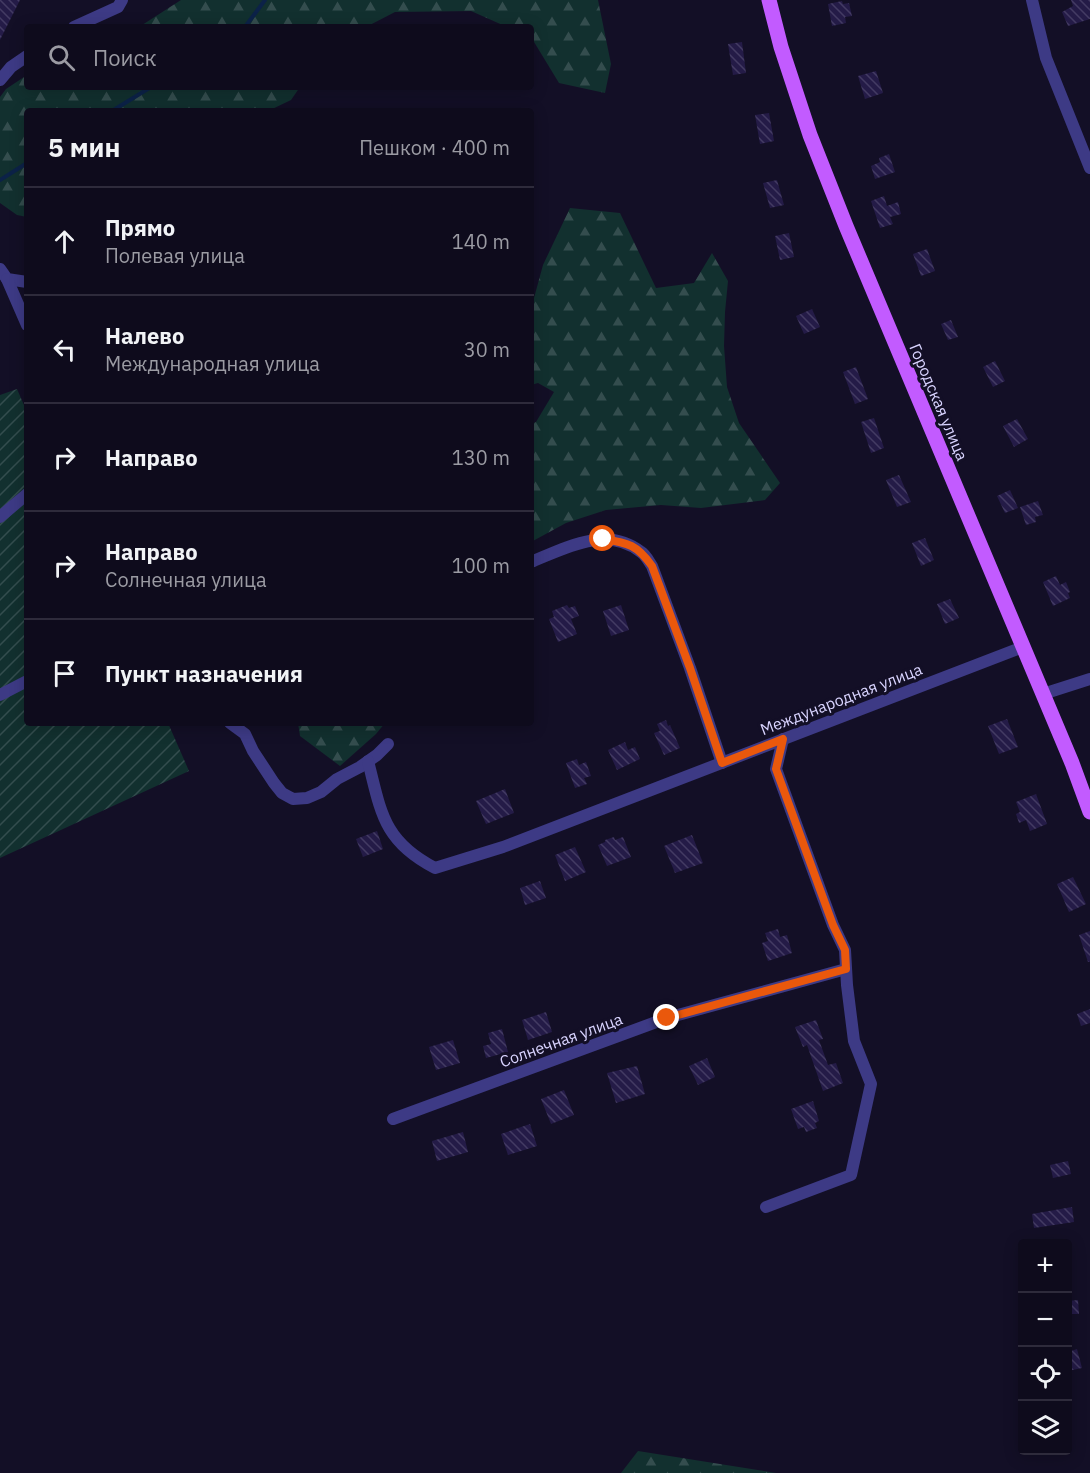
<!DOCTYPE html>
<html lang="ru">
<head>
<meta charset="utf-8">
<style>
  body { margin:0; font-family:"IBM Plex Sans",sans-serif; background:#1c1929; color:#f1f3f6 }
  .controls { position:absolute; right:18px; bottom:18px; display:grid; overflow:hidden; border-radius:6px; box-shadow:0 3px 15px #0003 }
  .controls button { width:54px; height:54px; display:grid; place-items:center; padding:0; border:0; border-bottom:2px solid #2e2b3b; background:#0e0b1c; color:#f1f3f6; font:30px sans-serif }
  .stop { position:absolute; width:18px; height:18px; margin:-14px; border:4px solid #ea580c; border-radius:50%; background:#fff }
  .stop.end { background:#ea580c; border-color:#fff; box-shadow:0 2px 6px #0008 }
  .list { margin:0; padding:0; list-style:none }
  h2 { display:flex; justify-content:space-between; align-items:center; height:78px; margin:0; padding:0 24px; font-size:26px }
  h2 small { font-size:20px; font-weight:400; color:#9b9ba3 }
  .list li { display:grid; grid-template-columns:39px 1fr auto; gap:18px; align-items:center; box-sizing:border-box; height:108px; padding:0 24px; border-top:2px solid #2e2b3b }
  .list b { display:block; font-size:22px; white-space:nowrap }
  .list p { margin:0; font-size:20px; white-space:nowrap; color:#9b9ba3 }
  .list em { font-size:20px; font-style:normal; color:#9b9ba3 }
  .icon { flex:none; width:33px; height:33px; fill:none; stroke:currentColor; stroke-width:2; stroke-linecap:round; stroke-linejoin:round }
  .map { position:relative; flex:none; width:1090px; height:1473px; overflow:hidden }
  .search { position:absolute; background:#0e0b1c; box-shadow:0 3px 15px #0003; left:24px; top:24px; width:510px; height:66px; display:flex; align-items:center; gap:15px; box-sizing:border-box; padding:0 21px; border-radius:6px; color:#9b9ba3; font-size:22px }
  .panel { position:absolute; background:#0e0b1c; box-shadow:0 3px 15px #0003; left:24px; top:108px; width:510px; height:618px; border-radius:6px }
  .map>svg:first-child { display:block }
  .forest { fill:url(#forest-firs) }
  .garden { fill:url(#garden-furrows) }
  .lines { fill:none; stroke-linecap:round; stroke-linejoin:round }
  .stream { stroke:#0c2248; stroke-width:4 }
  .building { fill:url(#building-back-hatch) }
  .minor { stroke:#3d3a85; stroke-width:12 }
  .major { stroke:#c25bff; stroke-width:15 }
  .route { stroke:#ea580c; stroke-width:8 }
  .labels { text-anchor:middle; stroke-width:6; stroke-linejoin:round; paint-order:stroke }
  .street-label { font-size:16px; fill:#d9d4ff; stroke:#130f26 }
</style>
</head>
<body>
<div class="map">
<svg width="1090" height="1473" viewBox="0 0 1090 1473">
  <defs>
    <pattern id="forest-firs" width="22" height="20" patternUnits="userSpaceOnUse" patternTransform="scale(1.5)"><rect width="22" height="20" fill="#12302f"/><path d="M5 1l3.5 6h-7zM16 11l3.5 6h-7z" fill="#344d4e"/></pattern>
    <pattern id="garden-furrows" width="10" height="10" patternUnits="userSpaceOnUse" patternTransform="scale(1.5)"><rect width="10" height="10" fill="#12302f"/><path d="M-1 1l2-2M0 10L10 0M9 11l2-2" fill="none" stroke="#344d4e"/></pattern>
    <pattern id="building-back-hatch" width="6" height="6" patternUnits="userSpaceOnUse" patternTransform="scale(1.5)"><rect width="6" height="6" fill="#241b47"/><path d="M-1 5l2 2M0 0l6 6M5-1l2 2" fill="none" stroke="#433b63"/></pattern>
  </defs>
  <rect width="100%" height="100%" fill="#130f26"/>
  <g class="forest">
    <path d="M181,0H598L611,64L605,93L559,83L531,37V27H507L471,11L395,12L366,27H139Z"/>
    <path d="M27,75V87H300L291,100L268,111H27V217L17,215L0,203V97L6,89Z"/>
    <path d="M570,208L620,213L656,288L694,283L712,253L728,281L725,312L724,346L727,387L739,423L780,483L765,500L701,508L661,505L606,510L566,523L531,542V424L536,422L554,392L538,383L531,385V309L543,265Z"/>
    <path d="M298,723H385L376,734L340,766L300,736Z"/>
    <path d="M638,1451L776,1473H621Z"/>
  </g>
  <path class="garden" d="M17,389L27,412V723H168L189,771L0,858V395Z"/>
  <g class="lines">
    <g class="stream">
      <path d="M245,27L265,0"/>
      <path d="M112,111L151,87"/>
      <path d="M0,180L27,163"/>
    </g>
  </g>
  <g class="building">
    <path d="M0,0H20L0,40Z"/>
    <path d="M1071,0H1090V19L1068,26L1062,12L1073,6Z"/>
    <path d="M842,1L843,4L849,3L852,16L845,17L846,23L832,26L828,4Z"/>
    <path d="M742,42L746,73L733,75L728,44Z"/>
    <path d="M876,71L883,93L865,99L858,76Z"/>
    <path d="M769,113L774,141L760,144L755,115Z"/>
    <path d="M889,154L895,172L875,179L871,166L880,162L879,158Z"/>
    <path d="M777,180L784,205L770,208L763,183Z"/>
    <path d="M884,196L887,206L898,202L901,214L890,217L893,224L880,228L871,201Z"/>
    <path d="M789,233L794,257L780,260L775,236Z"/>
    <path d="M927,249L935,271L921,276L913,254Z"/>
    <path d="M812,309L820,327L804,334L796,316Z"/>
    <path d="M951,320L958,337L948,340L941,324Z"/>
    <path d="M995,361L1005,381L993,387L983,367Z"/>
    <path d="M856,367L868,399L855,404L843,372Z"/>
    <path d="M874,418L884,448L871,453L861,422Z"/>
    <path d="M1017,419L1028,439L1014,447L1003,426Z"/>
    <path d="M899,475L911,502L897,507L886,480Z"/>
    <path d="M1010,490L1018,508L1005,513L997,496Z"/>
    <path d="M1038,501L1043,515L1035,517L1036,522L1026,525L1020,507Z"/>
    <path d="M925,538L934,560L921,566L912,543Z"/>
    <path d="M1056,576L1060,585L1066,582L1070,592L1068,593L1070,598L1053,606L1043,582Z"/>
    <path d="M950,599L959,618L945,624L937,604Z"/>
    <path d="M567,605L569,608L575,606L579,616L571,619L577,634L558,642L549,619L554,617L552,611Z"/>
    <path d="M621,605L629,630L611,636L603,611Z"/>
    <path d="M1007,719L1018,747L999,754L988,726Z"/>
    <path d="M666,720L668,726L670,725L680,748L664,755L654,733L660,731L657,724Z"/>
    <path d="M625,742L628,750L635,747L640,759L617,770L608,750Z"/>
    <path d="M577,759L579,765L586,762L591,776L584,778L587,784L575,788L566,763Z"/>
    <path d="M505,789L514,813L486,824L476,801Z"/>
    <path d="M1036,794L1047,824L1030,831L1026,820L1019,823L1016,814L1020,812L1016,802Z"/>
    <path d="M377,831L383,849L363,857L356,839Z"/>
    <path d="M692,835L703,863L675,873L664,846Z"/>
    <path d="M614,837L615,840L623,837L631,857L607,866L598,845L605,842V840Z"/>
    <path d="M575,847L586,872L565,881L555,855Z"/>
    <path d="M1073,877L1086,904L1069,912L1057,884Z"/>
    <path d="M540,881L546,898L525,905L520,888Z"/>
    <path d="M778,929L780,937L787,935L792,953L768,961L762,943L768,941L765,933Z"/>
    <path d="M1090,931V962H1088L1079,935Z"/>
    <path d="M1090,1009V1023L1081,1026L1077,1014Z"/>
    <path d="M546,1012L552,1032L528,1040L522,1020Z"/>
    <path d="M816,1020L823,1039L819,1040L828,1065L836,1063L843,1083L823,1091L807,1045L803,1047L795,1027Z"/>
    <path d="M502,1029L508,1052L486,1058L483,1046L491,1044L488,1033Z"/>
    <path d="M453,1040L460,1063L436,1070L429,1047Z"/>
    <path d="M707,1058L715,1077L698,1085L689,1066Z"/>
    <path d="M637,1066L645,1094L616,1103L607,1073Z"/>
    <path d="M564,1090L574,1115L551,1124L541,1099Z"/>
    <path d="M813,1101L819,1121L815,1123L817,1128L806,1132L804,1127L798,1129L791,1109Z"/>
    <path d="M530,1124L537,1146L508,1155L501,1134Z"/>
    <path d="M463,1132L468,1152L437,1161L432,1141Z"/>
    <path d="M1068,1161L1071,1174L1053,1178L1050,1165Z"/>
    <path d="M1072,1207L1074,1222L1034,1228L1032,1214Z"/>
    <path d="M1078,1300L1079,1314H1068V1301Z"/>
    <path d="M1077,1349L1082,1368L1068,1371V1352Z"/>
  </g>
  <g class="lines">
    <g class="minor">
      <path d="M1032,0L1046,58L1090,168"/>
      <path d="M74,27L118,7L122,0"/>
      <path d="M0,80L11,67L27,56"/>
      <path d="M0,269L7,279L27,282"/>
      <path d="M7,279L27,325"/>
      <path d="M0,517L27,494"/>
      <path d="M531,562C565,548 607,525 641,552C646,555 649,562 652,566L690,668L722,763"/>
      <path d="M1043,694L1090,679"/>
      <path d="M0,695L27,681"/>
      <path d="M230,723L245,734L253,751L274,783L282,793L293,799L307,798L321,792L337,779L360,767L377,755L388,744"/>
      <path d="M368,761C381,812 383,841 435,868L503,847L1023,647"/>
      <path d="M393,1119L667,1018L846,969"/>
      <path d="M766,1207L851,1175L871,1084L854,1041L847,985L845,950L833,925L776,769L783,739"/>
    </g>
    <path class="major" d="M769,0L781,47L810,135L846,226L1072,763L1090,812"/>
  </g>
  <g class="lines">
    <path class="route" d="M603,539C629,543 637,545 652,566L690,668L722,763L783,739L776,769L833,925L845,950L846,969L667,1018"/>
  </g>
  <g class="labels">
    <g class="street-label">
      <text transform="translate(939 402) rotate(67)" y="6">Городская улица</text>
      <text transform="translate(841 699) rotate(-21)" y="6">Международная улица</text>
      <text transform="translate(561 1040) rotate(-20)" y="6">Солнечная улица</text>
    </g>
  </g>
</svg>
<div class="controls">
<button>+</button>
<button>−</button>
<button><svg class="icon" aria-label="locate" viewBox="0 0 24 24"><circle cx="12" cy="12" r="6"/><path d="M12 2v4M12 18v4M2 12h4M18 12h4"/></svg></button>
<button><svg class="icon" aria-label="layers" viewBox="0 0 24 24"><path d="M12 4l9 5-9 5-9-5zM3 14l9 5 9-5"/></svg></button>
</div>
<div class="stop" style="left:603px;top:539px"></div>
<div class="stop end" style="left:667px;top:1018px"></div>
<div class="search"><svg class="icon" aria-label="search" viewBox="0 0 24 24"><circle cx="10" cy="10" r="6"/><path d="M15 15l6 6"/></svg>Поиск</div>
<section class="panel">
<h2>5 мин<small>Пешком · 400 m</small></h2>
<ul class="list">
<li><svg class="icon" aria-label="ahead" viewBox="0 0 24 24"><path d="M12 20V5M6 11l6-6 6 6"/></svg><div><b>Прямо</b><p>Полевая улица</p></div><em>140 m</em></li>
<li><svg class="icon" aria-label="left" viewBox="0 0 24 24"><path d="M17 20v-9H6M10 6l-5 5 5 5"/></svg><div><b>Налево</b><p>Международная улица</p></div><em>30 m</em></li>
<li><svg class="icon" aria-label="right" viewBox="0 0 24 24"><path d="M7 20v-9h11M14 6l5 5-5 5"/></svg><div><b>Направо</b></div><em>130 m</em></li>
<li><svg class="icon" aria-label="right" viewBox="0 0 24 24"><path d="M7 20v-9h11M14 6l5 5-5 5"/></svg><div><b>Направо</b><p>Солнечная улица</p></div><em>100 m</em></li>
<li><svg class="icon" aria-label="arrive" viewBox="0 0 24 24"><path d="M6 21V4h12l-3 4 3 4H6"/></svg><div><b>Пункт назначения</b></div></li>
</ul>
</section>
</div>
</body>
</html>
